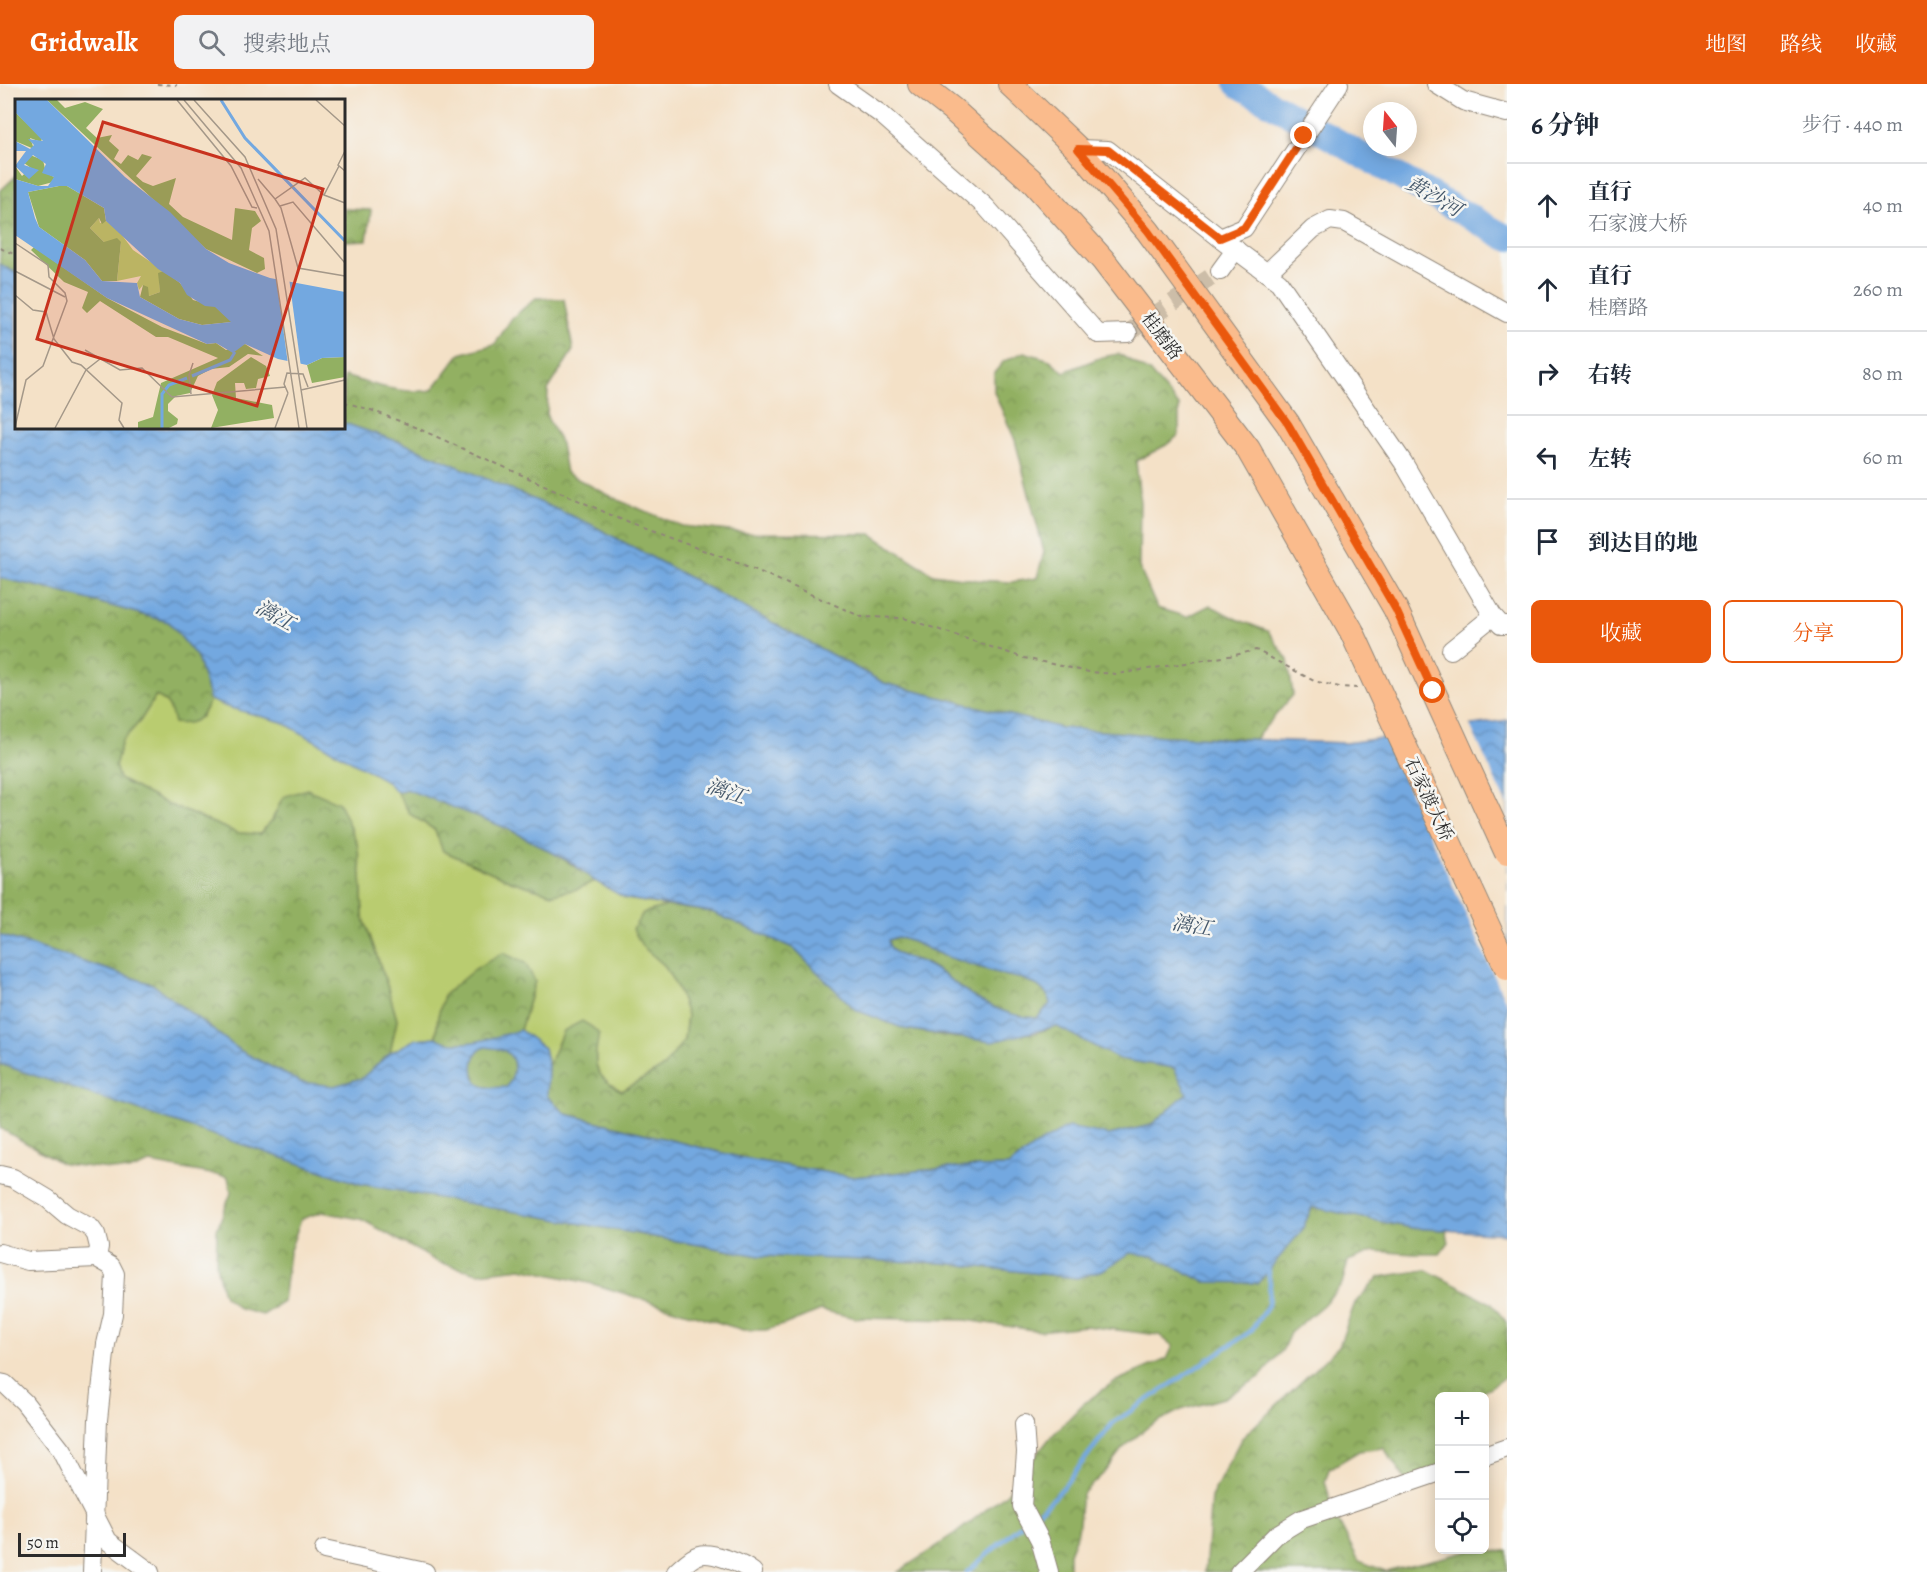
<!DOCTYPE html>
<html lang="zh">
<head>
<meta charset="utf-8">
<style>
  body { margin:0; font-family:Alegreya,"Noto Serif SC",serif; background:#f2f2f3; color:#1f2937 }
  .controls { position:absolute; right:18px; bottom:18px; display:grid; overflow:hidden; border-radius:9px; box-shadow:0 3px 15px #0003 }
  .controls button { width:54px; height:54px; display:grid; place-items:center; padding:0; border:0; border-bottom:2px solid #e0e1e3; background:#fff; color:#1f2937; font:30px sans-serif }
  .compass { position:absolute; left:1363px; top:18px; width:54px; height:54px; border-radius:50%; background:#fff; box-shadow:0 3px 15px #0003; rotate:343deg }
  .scale { position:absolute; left:18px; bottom:15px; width:108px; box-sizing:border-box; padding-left:6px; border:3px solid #2b2b2b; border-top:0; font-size:16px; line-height:21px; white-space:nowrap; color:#2b2b2b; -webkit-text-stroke:4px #f6f6f2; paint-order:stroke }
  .stop { position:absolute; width:18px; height:18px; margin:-14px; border:4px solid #ea580c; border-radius:50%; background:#fff }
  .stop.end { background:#ea580c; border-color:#fff; box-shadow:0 2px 6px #0008 }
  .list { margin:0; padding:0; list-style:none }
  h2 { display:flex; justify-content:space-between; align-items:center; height:78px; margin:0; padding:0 24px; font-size:26px }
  h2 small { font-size:20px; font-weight:400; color:#747a83 }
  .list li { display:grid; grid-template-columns:39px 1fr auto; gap:18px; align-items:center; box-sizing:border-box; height:84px; padding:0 24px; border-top:2px solid #e0e1e3 }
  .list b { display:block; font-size:22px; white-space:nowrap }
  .list p { margin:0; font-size:20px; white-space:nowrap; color:#747a83 }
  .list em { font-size:20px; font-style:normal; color:#747a83 }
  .actions { display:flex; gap:12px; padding:18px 24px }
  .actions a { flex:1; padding:14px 0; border:2px solid #ea580c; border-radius:9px; text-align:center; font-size:21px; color:#ea580c }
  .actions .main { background:#ea580c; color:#fff }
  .icon { flex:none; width:33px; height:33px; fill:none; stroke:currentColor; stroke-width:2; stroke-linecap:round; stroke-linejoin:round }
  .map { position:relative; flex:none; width:1507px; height:1488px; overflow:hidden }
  header { display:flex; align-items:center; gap:36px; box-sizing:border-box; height:84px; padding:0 30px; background:#ea580c; color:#fff }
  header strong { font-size:28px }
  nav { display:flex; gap:33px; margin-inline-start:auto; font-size:21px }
  .search { width:420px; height:54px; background:#f2f2f3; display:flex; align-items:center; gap:15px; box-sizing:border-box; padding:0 21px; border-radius:9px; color:#747a83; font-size:22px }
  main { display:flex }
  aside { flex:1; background:#fff }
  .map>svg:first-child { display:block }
  .grass { fill:#b9cc70; stroke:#727c4e; stroke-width:1.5 }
  .forest { fill:url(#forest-crowns); stroke:#5e6e46; stroke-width:1.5 }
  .water { fill:url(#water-waves); stroke:#4f6a86; stroke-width:1.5; fill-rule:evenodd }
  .pier { fill:#f4e1c7 }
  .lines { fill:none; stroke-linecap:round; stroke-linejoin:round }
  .stream { stroke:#73a8e0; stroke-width:4.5 }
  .river { stroke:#73a8e0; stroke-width:26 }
  .minor-tunnel { stroke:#ccbda8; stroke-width:18; stroke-dasharray:18 9; stroke-linecap:butt }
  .minor-casing { stroke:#908679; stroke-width:20 }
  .major-casing { stroke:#908679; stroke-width:26 }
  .path { stroke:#908679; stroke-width:2; stroke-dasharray:4.5 4.5; stroke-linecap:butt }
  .minor { stroke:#fff; stroke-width:18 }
  .major { stroke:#fabb8c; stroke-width:24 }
  .major-bridge-casing { stroke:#908679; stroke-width:26; stroke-linecap:butt }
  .major-bridge { stroke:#fabb8c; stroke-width:24 }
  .route { stroke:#ea580c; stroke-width:8 }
  .labels { text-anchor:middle; stroke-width:5; stroke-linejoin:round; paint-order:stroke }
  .street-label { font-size:18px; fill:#2b2b2b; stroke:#f6f6f2 }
  .water-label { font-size:20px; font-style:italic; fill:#44576a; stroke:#f6f6f2 }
  .inset-river { fill:none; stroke:#73a8e0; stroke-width:3 }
  .inset-road { fill:none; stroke:#a49889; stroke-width:1.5 }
  .view { fill:#c8321e; fill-opacity:0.15; stroke:#c8321e; stroke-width:3 }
  .inset-edge { fill:none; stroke:#2b2b2b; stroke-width:3 }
</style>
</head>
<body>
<header>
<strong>Gridwalk</strong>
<div class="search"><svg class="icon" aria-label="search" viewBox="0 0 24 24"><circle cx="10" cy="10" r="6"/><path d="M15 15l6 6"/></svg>搜索地点</div>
<nav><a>地图</a><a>路线</a><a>收藏</a></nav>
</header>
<main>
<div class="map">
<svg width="1507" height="1488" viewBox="0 0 1507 1488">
  <defs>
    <pattern id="forest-crowns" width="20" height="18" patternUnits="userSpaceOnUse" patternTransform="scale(1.5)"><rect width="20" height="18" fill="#92b062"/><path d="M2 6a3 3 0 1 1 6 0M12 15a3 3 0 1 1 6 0" fill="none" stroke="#778f51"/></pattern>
    <pattern id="water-waves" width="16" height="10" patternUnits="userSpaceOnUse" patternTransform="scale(1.5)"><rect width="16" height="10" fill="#73a8e0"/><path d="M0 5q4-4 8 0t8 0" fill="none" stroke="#5f89b6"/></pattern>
  </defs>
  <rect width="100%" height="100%" fill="#f6f6f2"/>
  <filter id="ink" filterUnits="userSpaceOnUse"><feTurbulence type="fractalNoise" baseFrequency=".0167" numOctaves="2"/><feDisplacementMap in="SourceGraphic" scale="12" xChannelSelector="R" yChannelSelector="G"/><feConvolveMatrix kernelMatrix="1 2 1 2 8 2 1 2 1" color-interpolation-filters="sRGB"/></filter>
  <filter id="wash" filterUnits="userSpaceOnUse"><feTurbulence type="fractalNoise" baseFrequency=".008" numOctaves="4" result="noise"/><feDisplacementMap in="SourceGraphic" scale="24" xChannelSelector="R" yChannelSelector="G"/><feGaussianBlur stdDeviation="1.35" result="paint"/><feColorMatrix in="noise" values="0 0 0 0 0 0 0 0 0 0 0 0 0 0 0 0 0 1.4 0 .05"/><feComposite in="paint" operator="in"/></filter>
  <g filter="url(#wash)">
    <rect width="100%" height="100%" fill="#f4e1c7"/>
    <path class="grass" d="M156,612C169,617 171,626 175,639L201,633L210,616L227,623L282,638L385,696L397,708L410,730L435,746L443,767L511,797L553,810L577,805L595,797L627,815L667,822L643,829L642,862L664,881L678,905L687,931L684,956L664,983L622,1007C593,993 593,979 598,950L563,947L548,982L544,964L520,946L535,897L438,932L436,953L416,955L390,969L397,936L387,901L363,832L361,791L357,759L339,720L283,713L272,736L260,750L237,749L165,719L119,695L115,682L122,657L140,637Z"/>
    <g class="forest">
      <path d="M16,92V189L0,180V107Z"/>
      <path d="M344,125L371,126L367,156L344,157Z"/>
      <path d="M536,214L564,215L573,266L548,306L547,333L561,360L566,389L620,417L682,442L748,449L871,450L933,490L977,496L1011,498L1037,494L1044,468L1015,356L994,308V289L1004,277L1024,268L1050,276L1064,288L1102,273L1119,270L1151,289L1179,322V351L1166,361L1136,377L1140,419L1139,483L1157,524L1187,533L1210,521L1234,534L1268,547L1288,576L1293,611L1255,655L1165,652L1061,644L884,599L590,440L411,362L344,339V292C369,300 406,311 432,306L460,270L495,260L512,234Z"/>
      <path d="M0,494L54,506L169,538L197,573L210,616C201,634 196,642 174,639C171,626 169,617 156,612L140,637L122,657L115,682L119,695L165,719L237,749L260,750L272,736L283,713L307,705L339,719L357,759L361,791L363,832L387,901L397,936L390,969L362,994L334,1002L300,998L241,967L152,900L0,851Z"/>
      <path d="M406,705C471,728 539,754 595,797L577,805L553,810L511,797L443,767L435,746L410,730L397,708Z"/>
      <path d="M667,822L712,828L793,864L856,926L905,945L956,954L1036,949L1056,942L1119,975L1174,984L1188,1009L1151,1041L1109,1051L1068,1044L1038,1060L1008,1082L947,1084L854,1093L747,1075L566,1030L547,1012L548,982L563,947L582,937L592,943L599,950C593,979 592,992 622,1007L664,983L684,956L687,931L678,905L664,881L642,862L633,845L643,829Z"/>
      <path d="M897,853L913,858L944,872L1004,891L1023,895L1038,902L1048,911L1050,920L1037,934C1018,933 1006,929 988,921C966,911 947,890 925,879C912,873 890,874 888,856Z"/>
      <path d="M503,869L525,879L535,897L520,946C498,952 455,968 436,953L438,932L444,911L476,884Z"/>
      <path d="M485,962C491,964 500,964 505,966C519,975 514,991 508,1003C498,1003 487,1006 479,1000C472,995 472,980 475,973C476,969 481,965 485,962Z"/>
      <path d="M0,980L361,1100L760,1172L944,1179L1077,1194L1103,1186L1130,1168L1154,1172L1205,1198L1302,1146L1312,1123L1412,1144L1446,1146L1449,1158L1440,1170H1414L1374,1167L1348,1177L1342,1200L1323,1221L1290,1249L1283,1265L1260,1293L1224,1314L1181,1326L1149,1342L1122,1365L1103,1390L1082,1410L1078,1447L1069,1469V1488H898L955,1450L1007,1409L1049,1355L1083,1320L1114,1298L1167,1275L1173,1262L1159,1251L1085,1242L1040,1247L966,1236L856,1234L821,1226L786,1240L766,1246H743L593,1200L521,1184L478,1189L438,1178L361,1135L322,1128L301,1135L289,1169L283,1218L263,1231L240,1225L224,1212L222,1206L216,1180L217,1145L231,1109L228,1093L150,1079L129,1087L63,1080L0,1044Z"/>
      <path d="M1426,1186L1491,1219L1507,1239V1292C1480,1312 1472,1312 1440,1312L1439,1389L1409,1401L1384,1364L1359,1367L1329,1385L1325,1398L1335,1431L1359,1477L1385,1487L1470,1467H1507V1488H1205L1211,1413L1241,1355L1339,1262L1355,1219L1379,1193Z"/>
    </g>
    <path class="water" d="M0,180L16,189V344H344V339L411,362L590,440L884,599L1061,644L1165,652L1346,659L1507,636V1150L1412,1144L1312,1123L1302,1146L1258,1199L1205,1198L1154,1172L1130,1169L1103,1186L1077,1194L944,1179L760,1172L361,1100L0,980V851L152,900L241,967L300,998L334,1002L362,994L390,969L416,955L436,953C456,968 498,952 520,946L544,964L548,982L547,1012L566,1030L747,1075L854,1093L947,1084L1008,1082L1038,1060L1068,1043L1109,1051L1151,1041L1187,1009L1174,984L1119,975L1056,942L992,958L905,945L856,926L793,864L712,828L627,815L595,797L572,779L509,745L406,705L397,708L385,696L282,638L227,623L210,616L197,573L169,538L54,506L0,494ZM897,853L913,858L944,872L1004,891L1023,895L1038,902L1048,911L1050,920L1037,934C1017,933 1007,929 988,921C966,911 947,890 925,880C912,873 890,874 888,856ZM485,963C491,964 500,964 505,967C519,976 514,991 507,1003C498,1003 487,1006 479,1000C472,995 472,980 475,973C476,969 481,965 485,963Z"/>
    <path class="pier" d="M1469,639L1507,722V920L1384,651Z"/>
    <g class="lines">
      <g class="stream">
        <path d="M1033,1432L1056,1412L1113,1339L1251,1247L1268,1221L1270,1199L1267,1184"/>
        <path d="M967,1488L1026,1437"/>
      </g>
      <path class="river" d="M1237,0L1507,154"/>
    </g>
  </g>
  <g filter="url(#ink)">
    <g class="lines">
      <path class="minor-tunnel" d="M1128,249L1220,187"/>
      <g class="minor-casing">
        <g id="minor">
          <path d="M838,0L882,31L986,123L1098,250L1128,249"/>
          <path d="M1436,0L1463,17L1507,29"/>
          <path d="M1078,65L1108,66L1220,154L1244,144L1339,0"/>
          <path d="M1220,154L1279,198L1403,378L1493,532L1501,541H1507"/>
          <path d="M1220,187L1236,165"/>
          <path d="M1267,189L1313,145L1330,136L1344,138L1507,229"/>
          <path d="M1451,566L1493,532"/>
          <path d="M0,1091L13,1094L48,1115L67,1131L91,1144L96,1151L99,1163L97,1174L111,1182L115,1190L113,1230L106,1260L98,1336L92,1488"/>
          <path d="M0,1169L28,1177L97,1174"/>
          <path d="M0,1299L5,1300L24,1318L62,1367L108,1457L150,1488"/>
          <path d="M1024,1340L1026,1368L1022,1422L1040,1456L1049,1488"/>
          <path d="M1484,1372L1507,1364"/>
          <path d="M324,1466L425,1488"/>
          <path d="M676,1488C682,1483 691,1473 699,1471C711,1467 743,1480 753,1488"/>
          <path d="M1239,1488L1276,1451L1302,1435L1440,1388"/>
        </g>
      </g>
      <g class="major-casing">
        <g id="major">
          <path d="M920,0L952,25L1033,98L1103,176L1248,365L1351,546"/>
          <path d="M1010,0L1078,65L1148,147L1288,340L1396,526"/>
        </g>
      </g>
      <g class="path">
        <path d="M157,0L177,1"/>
        <path d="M0,164L16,171"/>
        <path d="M344,318L371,326L417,344L629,439L749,483L862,533L904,534L1024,574L1089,588L1117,590L1235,571L1256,566L1314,597L1339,603L1357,604"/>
      </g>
      <use href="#minor" class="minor"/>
      <use href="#major" class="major"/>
      <g class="major-bridge-casing">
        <g id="major-bridge">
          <path d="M1396,526L1507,769"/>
          <path d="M1351,546L1507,884"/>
        </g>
      </g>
      <use href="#major-bridge" class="major-bridge"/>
    </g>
  </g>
  <g class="lines" filter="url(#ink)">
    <path class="route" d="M1304,52L1244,144L1220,154L1108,66L1078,65L1148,147L1288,340L1396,526L1433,607"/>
  </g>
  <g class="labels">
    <g class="street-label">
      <text transform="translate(1162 252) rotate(53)" y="6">桂磨路</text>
      <text transform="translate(1429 715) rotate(65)" y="6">石家渡大桥</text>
    </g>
    <g class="water-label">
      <text transform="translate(1434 112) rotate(30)" y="7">黄沙河</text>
      <text transform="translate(275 531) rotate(30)" y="7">漓江</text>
      <text transform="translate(726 707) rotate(19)" y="7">漓江</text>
      <text transform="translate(1192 841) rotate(10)" y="7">漓江</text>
    </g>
  </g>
  <g transform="translate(15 15)">
    <rect width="330" height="330" fill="#f4e1c7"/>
    <path d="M84,119L85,124L91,122L101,128L118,151L149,172L144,177L145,193L134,197L128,186L124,191L122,184L126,177L102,182L106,143H89L75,129Z" fill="#b9cc70"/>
    <path d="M32,1H42L50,9L70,3L88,10L71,29L82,39L97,36L94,42L104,51L99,60L106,65L113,56L123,61L127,55L137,58L121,77L128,83L138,87L161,79L154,105L168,118L217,141L220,109L240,112L246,122L237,129L234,151L249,159L250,170L242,174L191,150ZM0,13L27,39L26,43L15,39L19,50L0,42ZM15,56L28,61L31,74L39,78L38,83L23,87L0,80V67L7,77L16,69L9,64ZM44,87H52L89,109L91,122L87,125L84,119L75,129L89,143L102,139L106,143L102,182H87L70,161L24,128L13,93ZM19,148L92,199L147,228L192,245L201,244L211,251L230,245L248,257L233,255L214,268L196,270L183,277L175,294L161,297L153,305V312L163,320L162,325L154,329H123V323L138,318L146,284L203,259L153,238H141L85,202L72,214L67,209L73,193L49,183L16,151ZM149,172L165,184L178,201L200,207L217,223L187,226L164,220L125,198L128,186L133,188L134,197L145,193L143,174ZM236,258L251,267L255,277L243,280L241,289L231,290L229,284H220L221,299L257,306L259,319L196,329L203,311L197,296L202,283ZM330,258V278L297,284L292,266L307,259Z" fill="#92b062"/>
    <path d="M0,1H32L110,78L155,113L191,150L214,164L255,179L330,193V258L307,259L292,266L263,260L230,245L218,254L201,244L192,245L92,199L0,136V80L23,87H33L39,78L27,74L31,65L18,56L9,66L24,71L14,80L0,67L11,52H0V42L15,50L19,46L13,40L28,42L0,13ZM44,87H52L89,109L91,122L143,170L165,184L172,196L190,207L200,208L216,223L187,226L164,220L125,198L122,184L87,182L70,161L24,128L20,119L13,93Z" fill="#73a8e0" fill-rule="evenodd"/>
    <path d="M261,177L274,179L286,268L273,265Z" fill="#f4e1c7"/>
    <path class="inset-river" d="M206,1L230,39L330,142M177,277L215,261L220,253M147,329V295L154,286L172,279"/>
    <path class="inset-road" d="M162,1L216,67L237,108L242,109M169,1L226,69L254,132L284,329M179,1L230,58L261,130L292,329M301,1L330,27M330,52L323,66L330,72M243,80L260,100L290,79L309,96L324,67M309,96L330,104M260,100L266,109L283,169L330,177M265,107L278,103L330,164M0,144L33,166L34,178L50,194L52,202L28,267L11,281L0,328M0,172L50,198M0,196L18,211L31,213L39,240L57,263L66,266L107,304L104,321L109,329M70,251L105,271L127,269L157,298L271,288M286,291L330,281M273,294L269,285L272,274L288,275L293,288M176,295L174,276L178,264M40,329L71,271L85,260M260,329L273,294"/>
    <path class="view" d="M88,23L308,90L242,307L22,240Z"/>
    <rect width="330" height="330" class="inset-edge"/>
  </g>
</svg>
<div class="controls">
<button>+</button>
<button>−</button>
<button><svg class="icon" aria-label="locate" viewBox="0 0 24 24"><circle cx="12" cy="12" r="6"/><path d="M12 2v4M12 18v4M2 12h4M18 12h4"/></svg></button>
</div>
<svg class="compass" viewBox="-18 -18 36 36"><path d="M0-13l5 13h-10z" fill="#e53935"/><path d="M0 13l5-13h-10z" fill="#747a83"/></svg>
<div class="scale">50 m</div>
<div class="stop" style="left:1433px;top:607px"></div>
<div class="stop end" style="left:1304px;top:52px"></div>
</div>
<aside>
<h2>6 分钟<small>步行 · 440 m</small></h2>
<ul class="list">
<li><svg class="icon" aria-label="ahead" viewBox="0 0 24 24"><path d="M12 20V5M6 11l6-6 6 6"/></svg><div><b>直行</b><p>石家渡大桥</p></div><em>40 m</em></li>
<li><svg class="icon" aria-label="ahead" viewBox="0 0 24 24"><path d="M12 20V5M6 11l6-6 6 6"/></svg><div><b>直行</b><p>桂磨路</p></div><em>260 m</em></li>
<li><svg class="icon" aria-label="right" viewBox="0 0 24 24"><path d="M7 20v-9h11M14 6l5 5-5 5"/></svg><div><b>右转</b></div><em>80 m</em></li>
<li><svg class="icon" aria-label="left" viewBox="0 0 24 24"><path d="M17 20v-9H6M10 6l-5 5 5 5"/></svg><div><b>左转</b></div><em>60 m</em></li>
<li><svg class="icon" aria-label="arrive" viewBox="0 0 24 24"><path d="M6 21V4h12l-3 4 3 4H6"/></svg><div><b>到达目的地</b></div></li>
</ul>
<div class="actions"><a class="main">收藏</a><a>分享</a></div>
</aside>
</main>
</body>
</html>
